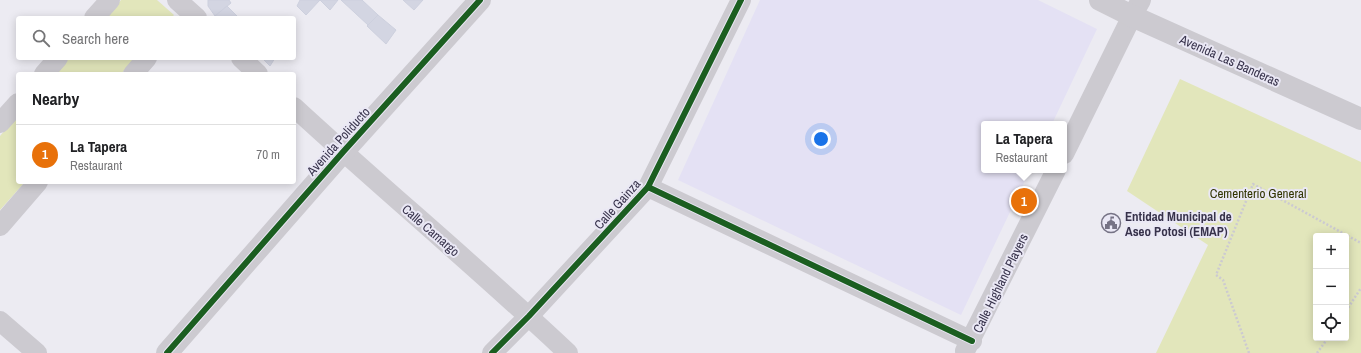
<!DOCTYPE html>
<html lang="en">
<head>
<meta charset="utf-8">
<style>
  body { margin:0; font-family:"Archivo Narrow",sans-serif; background:#f2f2f2; color:#202124 }
  .controls { position:absolute; right:12px; bottom:12px; display:grid; overflow:hidden; border-radius:4px; box-shadow:0 2px 10px #0003 }
  .controls button { width:36px; height:36px; display:grid; place-items:center; padding:0; border:0; border-bottom:1px solid #e0e0e0; background:#fff; color:#202124; font:20px sans-serif }
  .you { position:absolute; left:821px; top:139px; width:14px; height:14px; margin:-10px; border:3px solid #fff; border-radius:50%; background:#1a73e8; box-shadow:0 0 0 6px #1a73e833 }
  .badge { display:grid; place-items:center; width:26px; height:26px; border-radius:50%; background:#767385; color:#fff; font-size:13px; font-weight:700 }
  .pin { position:absolute; translate:-50% -50%; border:2px solid #fff; box-shadow:0 1px 4px #0006 }
  .popup { position:absolute; left:981px; top:121px; width:86px; height:52px; box-sizing:border-box; display:grid; place-content:center; border-radius:4px; background:#fff; filter:drop-shadow(0 1px 3px #0005); font-size:13px; white-space:nowrap; color:#757577 }
  .popup b { font-size:15px; color:#202124 }
  .popup::after { content:''; position:absolute; left:50%; top:100%; margin-left:-8px; border:8px solid transparent; border-top-color:#fff }
  .list { margin:0; padding:0; list-style:none }
  h2 { display:flex; justify-content:space-between; align-items:center; height:52px; margin:0; padding:0 16px; font-size:17px }
  h2 small { font-size:13px; font-weight:400; color:#757577 }
  .list li { display:grid; grid-template-columns:26px 1fr auto; gap:12px; align-items:center; box-sizing:border-box; height:60px; padding:0 16px; border-top:1px solid #e0e0e0 }
  .list b { display:block; font-size:15px; white-space:nowrap }
  .list p { margin:0; font-size:13px; white-space:nowrap; color:#757577 }
  .list em { font-size:13px; font-style:normal; color:#757577 }
  .icon { flex:none; width:22px; height:22px; fill:none; stroke:currentColor; stroke-width:2; stroke-linecap:round; stroke-linejoin:round }
  .map { position:relative; flex:none; width:1361px; height:353px; overflow:hidden }
  .search { position:absolute; background:#fff; box-shadow:0 2px 10px #0003; left:16px; top:16px; width:280px; height:44px; display:flex; align-items:center; gap:10px; box-sizing:border-box; padding:0 14px; border-radius:4px; color:#757577; font-size:15px }
  .panel { position:absolute; background:#fff; box-shadow:0 2px 10px #0003; left:16px; top:72px; width:280px; height:112px; border-radius:4px }
  .map>svg:first-child { display:block }
  .built { fill:#e4e1f4 }
  .green { fill:#e2e6bb; fill-rule:evenodd }
  .building { fill:#d3d5e2; stroke:#cdd0de }
  .lines { fill:none; stroke-linecap:round; stroke-linejoin:round }
  .path { stroke:#cccad1; stroke-width:2.5; stroke-dasharray:2 2; stroke-linecap:butt }
  .street { stroke:#cccad0; stroke-width:20 }
  .secondary { stroke:#cccad0; stroke-width:22 }
  .primary { stroke:#cccad0; stroke-width:22 }
  .cycleway-casing { stroke:#eae8f5; stroke-width:8 }
  .cycleway { stroke:#1b5e20; stroke-width:6 }
  .labels { text-anchor:middle; stroke-width:4; stroke-linejoin:round; paint-order:stroke }
  .street-label { font-size:13px; fill:#37324b; stroke:#eae8f5 }
  .park-label { font-size:13px; fill:#313400; stroke:#eae8f5 }
  .poi-label { font-size:13px; font-weight:bold; fill:#37324b; stroke:#eae8f5; text-anchor:start }
</style>
</head>
<body>
<div class="map">
<svg width="1361" height="353" viewBox="0 0 1361 353">
  <rect width="100%" height="100%" fill="#ecebf2"/>
  <path class="built" d="M760,0H1038L1097,29L1052,124H984V170H1030L961,315L678,180Z"/>
  <g class="green">
    <path d="M121,0H157L174,15L171,18H105Z"/>
    <path d="M69,58H135L121,74H55Z"/>
    <path d="M1180,79L1361,162V353H1156L1208,245L1127,191ZM1316,236H1346V338H1316Z"/>
    <path d="M18,115V182H25L0,210V136Z"/>
  </g>
  <g class="building">
    <path d="M208,0H229L231,3L215,16L208,6Z"/>
    <path d="M300,0H320L306,15L297,6Z"/>
    <path d="M320,0H338L330,10Z"/>
    <path d="M341,0H362L378,15L368,25Z"/>
    <path d="M403,0H423L414,10Z"/>
    <path d="M227,6L238,17L217,18L215,16Z"/>
    <path d="M378,15L396,30L386,44L367,26Z"/>
    <path d="M262,58H275L270,66Z"/>
  </g>
  <g class="lines">
    <g class="path">
      <path d="M1346,311L1361,288"/>
      <path d="M1249,353L1223,280L1216,275L1253,184L1361,243"/>
      <path d="M1317,353L1328,338"/>
    </g>
    <g class="street">
      <path d="M177,0L197,18"/>
      <path d="M94,18L110,0"/>
      <path d="M241,58L258,74"/>
      <path d="M44,74L58,58"/>
      <path d="M133,74L147,58"/>
      <path d="M294,107C384,190 479,269 568,353"/>
      <path d="M0,123L18,103"/>
      <path d="M1064,154L1132,16L1141,0"/>
      <path d="M648,187L972,341"/>
      <path d="M0,226L38,182"/>
      <path d="M0,321L37,353"/>
      <path d="M965,351L1056,170"/>
      <path d="M492,353L529,316L648,187L741,0"/>
    </g>
    <path class="secondary" d="M167,353L343,152L480,0"/>
    <path class="primary" d="M1100,0L1132,16L1361,119"/>
    <g class="cycleway-casing">
      <g id="cycleway">
        <path d="M648,187L972,341"/>
        <path d="M167,353L343,152L480,0"/>
        <path d="M492,353L529,316L648,187L741,0"/>
      </g>
    </g>
    <use href="#cycleway" class="cycleway"/>
  </g>
  <defs>
    <g id="civic-ring" transform="scale(1)"><circle r="9.5" fill="#eae8f5" stroke="#767385" stroke-width="1.5"/><path d="M-.6-6.5H3V-4.5H.6V-3L4-1V1h2V6H-6V1h2V-1L-.6-3ZM-1.2 2.5V6h2.4V2.5Z" fill="#767385"/></g>
  </defs>
  <g fill-rule="evenodd">
    <use href="#civic-ring" x="1111" y="223"/>
  </g>
  <g class="labels">
    <g class="street-label">
      <text transform="translate(1230 60) rotate(24)" y="5">Avenida Las Banderas</text>
      <text transform="translate(338 141) rotate(-48)" y="5">Avenida Poliducto</text>
      <text transform="translate(617 204) rotate(-48)" y="5">Calle Gainza</text>
      <text transform="translate(431 230) rotate(41)" y="5">Calle Camargo</text>
      <text transform="translate(1000 283) rotate(-64)" y="5">Calle Highland Players</text>
    </g>
    <g class="park-label">
      <text x="1258" y="198">Cementerio General</text>
    </g>
    <g class="poi-label">
      <text x="1125" y="221">Entidad Municipal de<tspan x="1125" dy="15">Aseo Potosi (EMAP)</tspan></text>
    </g>
  </g>
</svg>
<div class="controls">
<button>+</button>
<button>−</button>
<button><svg class="icon" aria-label="locate" viewBox="0 0 24 24"><circle cx="12" cy="12" r="6"/><path d="M12 2v4M12 18v4M2 12h4M18 12h4"/></svg></button>
</div>
<div class="you"></div>
<div class="pin badge" style="left:1024px;top:201px;background:#e8710a">1</div>
<div class="popup"><b>La Tapera</b>Restaurant</div>
<div class="search"><svg class="icon" aria-label="search" viewBox="0 0 24 24"><circle cx="10" cy="10" r="6"/><path d="M15 15l6 6"/></svg>Search here</div>
<section class="panel">
<h2>Nearby<small></small></h2>
<ul class="list">
<li><span class="badge" style="background:#e8710a">1</span><div><b>La Tapera</b><p>Restaurant</p></div><em>70 m</em></li>
</ul>
</section>
</div>
</body>
</html>
